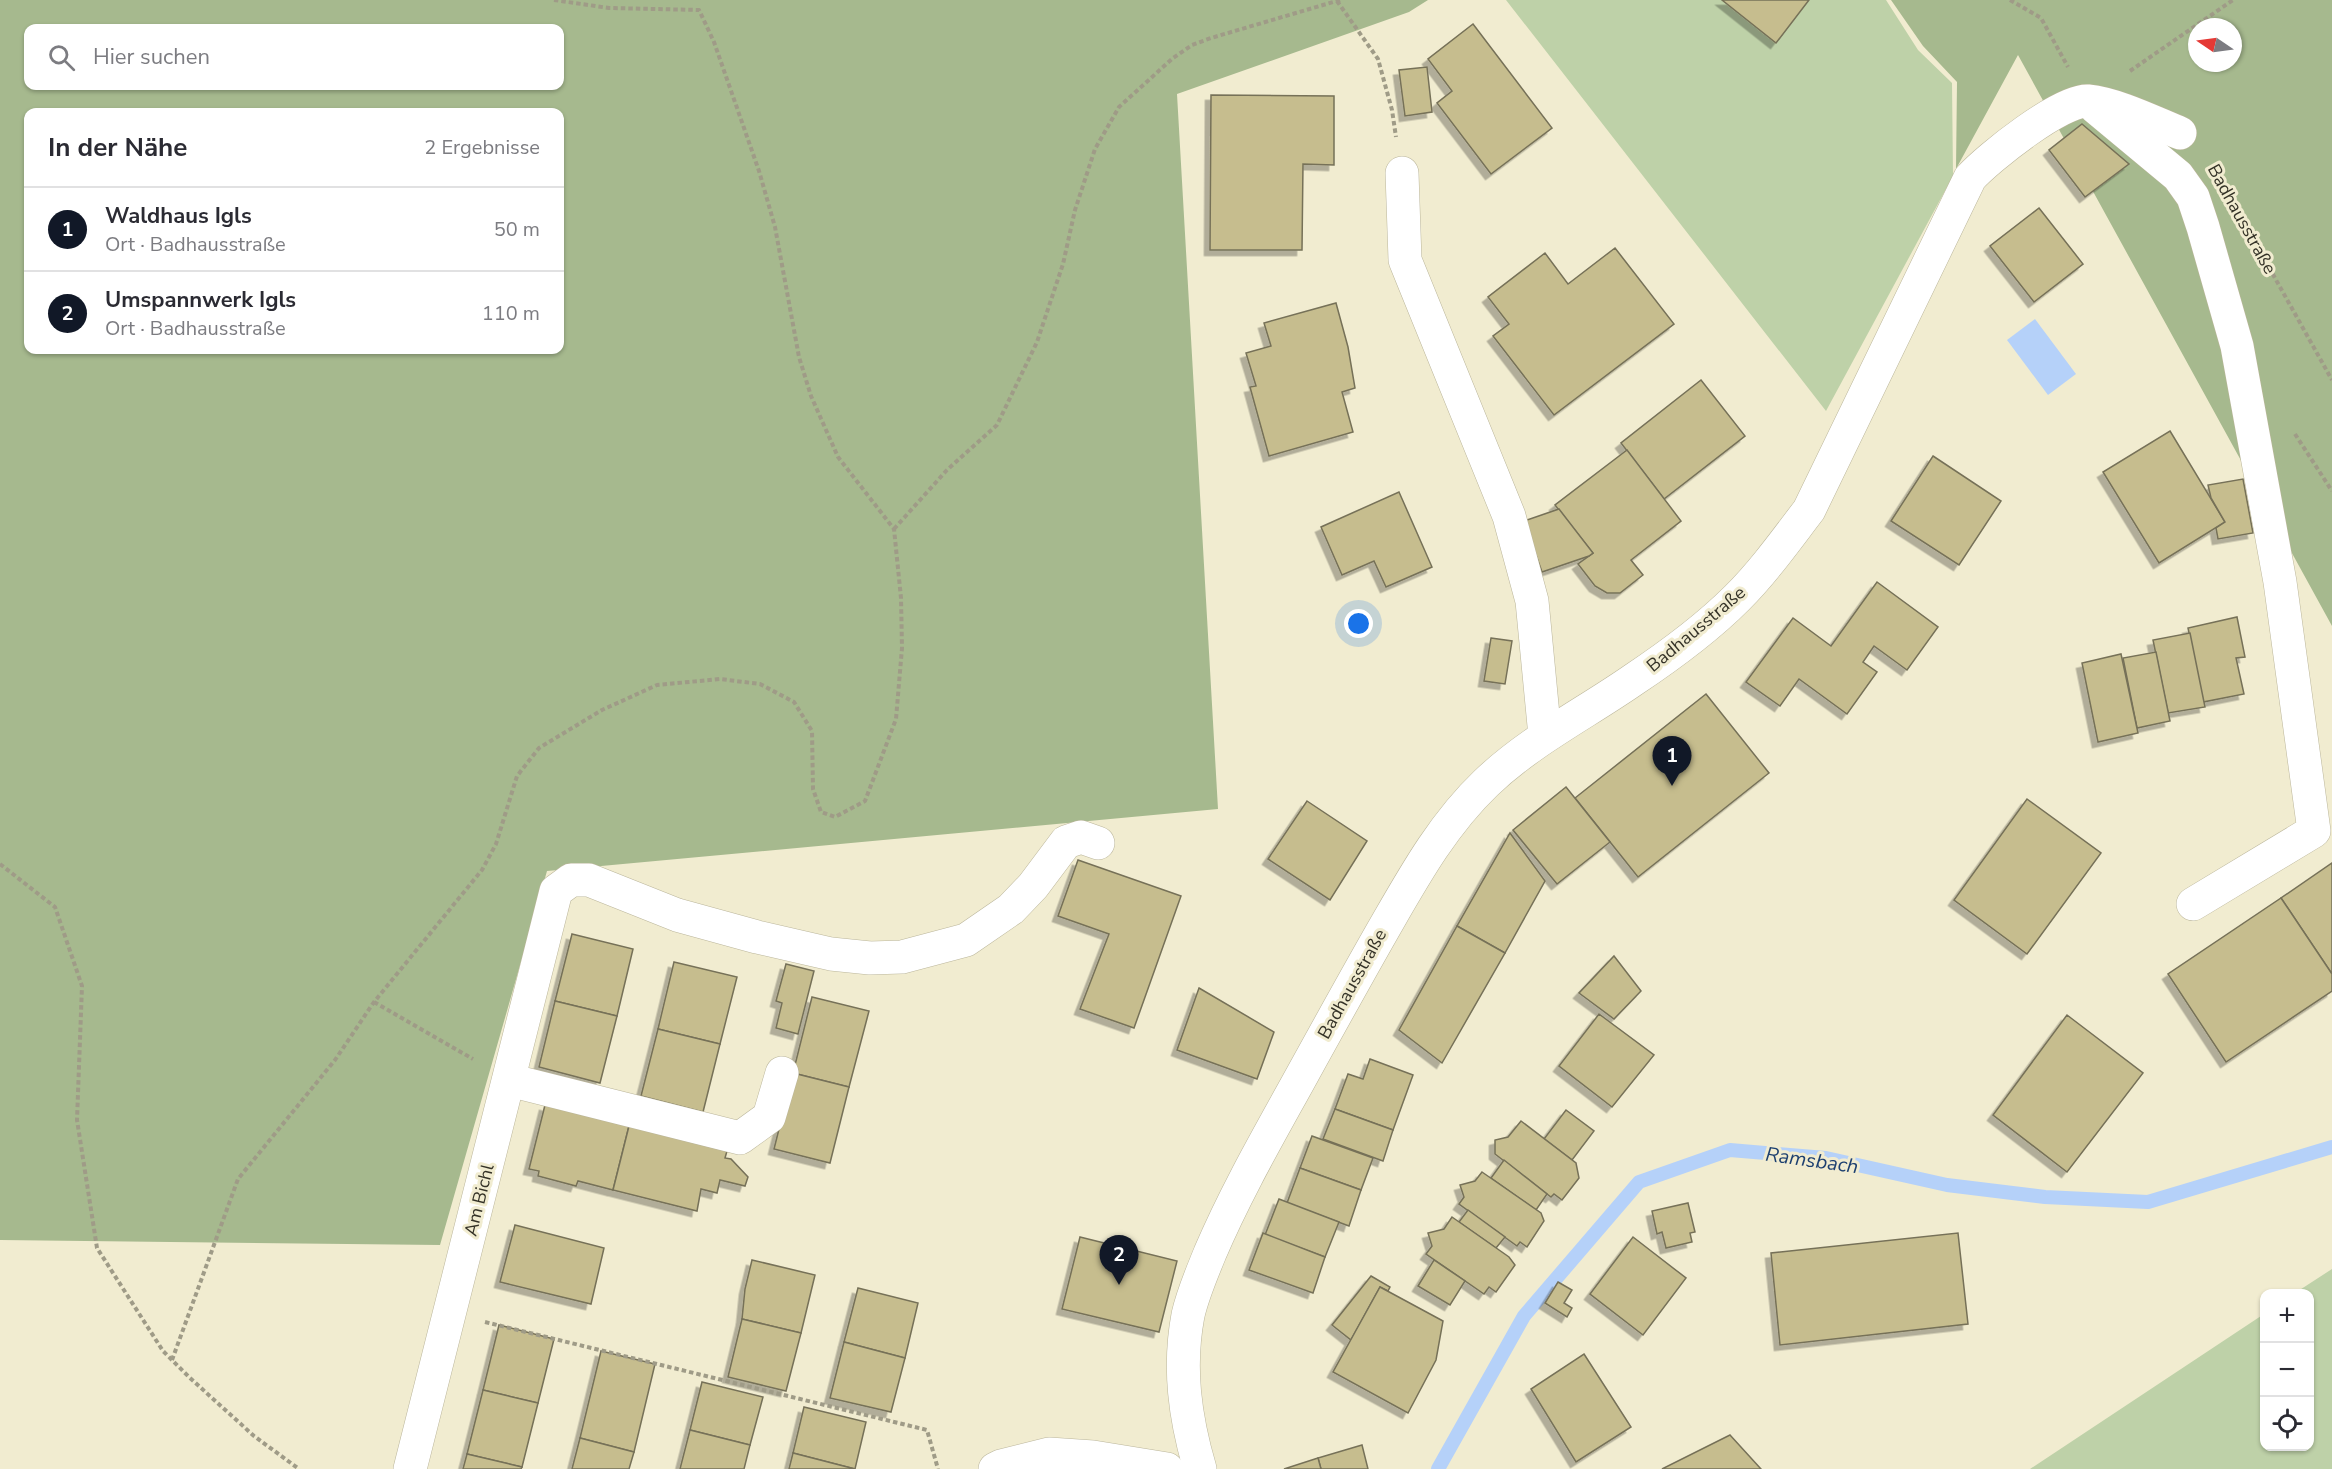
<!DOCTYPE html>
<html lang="de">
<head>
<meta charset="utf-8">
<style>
  body { margin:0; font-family:"Nunito Sans",sans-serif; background:#f2f2f3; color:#2b2b33 }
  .controls { position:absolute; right:18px; bottom:18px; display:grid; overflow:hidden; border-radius:12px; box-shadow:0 2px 4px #0004 }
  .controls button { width:54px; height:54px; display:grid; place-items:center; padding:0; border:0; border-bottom:2px solid #e1e1e2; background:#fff; color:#2b2b33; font:30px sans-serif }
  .compass { position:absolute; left:2188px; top:18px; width:54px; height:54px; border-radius:50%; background:#fff; box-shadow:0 2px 4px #0004; rotate:283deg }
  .you { position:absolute; left:1359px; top:624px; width:21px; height:21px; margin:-15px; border:4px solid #fff; border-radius:50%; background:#1a73e8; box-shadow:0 0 0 9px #1a73e833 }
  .badge { display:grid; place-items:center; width:39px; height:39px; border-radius:50%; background:#111827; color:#fff; font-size:20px; font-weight:700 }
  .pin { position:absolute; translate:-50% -50px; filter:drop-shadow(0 2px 3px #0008) }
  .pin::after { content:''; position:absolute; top:32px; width:21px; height:18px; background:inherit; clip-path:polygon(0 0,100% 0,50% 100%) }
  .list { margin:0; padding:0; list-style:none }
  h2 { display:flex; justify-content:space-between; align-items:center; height:78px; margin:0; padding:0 24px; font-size:26px }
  h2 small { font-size:20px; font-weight:400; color:#7c7c81 }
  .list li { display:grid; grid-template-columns:39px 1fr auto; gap:18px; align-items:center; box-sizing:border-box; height:84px; padding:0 24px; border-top:2px solid #e1e1e2 }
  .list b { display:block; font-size:22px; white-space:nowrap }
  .list p { margin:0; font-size:20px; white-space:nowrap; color:#7c7c81 }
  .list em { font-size:20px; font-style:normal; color:#7c7c81 }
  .icon { flex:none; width:33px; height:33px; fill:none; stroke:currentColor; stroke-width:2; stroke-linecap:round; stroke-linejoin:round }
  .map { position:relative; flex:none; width:2332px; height:1469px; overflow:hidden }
  .search { position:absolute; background:#fff; box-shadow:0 2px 4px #0004; left:24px; top:24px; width:540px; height:66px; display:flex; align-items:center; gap:15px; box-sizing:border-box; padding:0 21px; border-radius:12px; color:#7c7c81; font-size:22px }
  .panel { position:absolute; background:#fff; box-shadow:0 2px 4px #0004; left:24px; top:108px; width:540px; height:246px; border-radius:12px }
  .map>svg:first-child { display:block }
  .green { fill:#bed1a8 }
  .forest { fill:#a6b98e; fill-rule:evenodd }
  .water { fill:#b5d1f9 }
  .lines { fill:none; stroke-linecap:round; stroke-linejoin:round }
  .stream { stroke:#b5d1f9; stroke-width:14 }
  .building { fill:#c6bd8e; stroke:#767158; stroke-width:1.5; filter:url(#shadow) }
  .minor-casing { stroke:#bbb69b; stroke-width:34 }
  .path { stroke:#9f9b87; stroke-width:4; stroke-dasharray:4.5 3; stroke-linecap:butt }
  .minor { stroke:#fff; stroke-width:33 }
  .labels { text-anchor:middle; stroke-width:6; stroke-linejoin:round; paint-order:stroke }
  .street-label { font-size:18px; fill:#343227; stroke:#f1ecd0 }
  .water-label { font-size:20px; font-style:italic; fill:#1d4070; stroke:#f1ecd0 }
</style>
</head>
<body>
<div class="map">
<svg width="2332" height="1469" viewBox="0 0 2332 1469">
  <defs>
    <filter id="shadow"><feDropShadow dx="-5.5" dy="5.5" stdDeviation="0" flood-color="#0004"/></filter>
  </defs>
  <rect width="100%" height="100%" fill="#f1ecd0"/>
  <g class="green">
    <path d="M1506,0H1886L1918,50L1952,83L1953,176L1826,411Z"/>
    <path d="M2332,1269V1469H2030L2264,1314V1446H2310V1294L2295,1293Z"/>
  </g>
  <g class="forest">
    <path d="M0,0H1428L1409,12L1177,94L1218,809L547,871L440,1245L0,1240ZM28,28H560V86H28ZM28,112H560V350H28Z"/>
    <path d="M1891,0H2332V626L2018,55L1956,169L1957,82L1923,46ZM2197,27H2233V63H2197Z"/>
  </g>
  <path class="water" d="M2035,319L2076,374L2048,395L2007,340Z"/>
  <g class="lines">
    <path class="stream" d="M1438,1469L1524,1316L1639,1182L1730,1150L1826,1158L1947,1185L2045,1197L2148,1202L2332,1147"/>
  </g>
  <g class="building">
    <path d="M1722,0H1809L1776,43Z"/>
    <path d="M1473,24L1552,128L1491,174L1437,103L1452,91L1428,59Z"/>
    <path d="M1427,67L1432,112L1405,116L1399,70Z"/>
    <path d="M1211,95L1334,96V165L1303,164L1302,250H1210Z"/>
    <path d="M2082,124L2129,164L2085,197L2049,150Z"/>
    <path d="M2039,208L2083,264L2034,302L1990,246Z"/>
    <path d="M1615,248L1674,324L1554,415L1493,336L1509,324L1488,297L1545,253L1568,284Z"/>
    <path d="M1336,303L1348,347L1355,388L1342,392L1353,432L1269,456L1250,387L1256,386L1246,353L1271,346L1264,323Z"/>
    <path d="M1701,380L1745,436L1664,499L1621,443Z"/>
    <path d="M2170,431L2225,522L2159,563L2103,472Z"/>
    <path d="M1627,450L1681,521L1631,560L1643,575L1620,593H1607L1595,586L1578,564L1593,553L1555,505Z"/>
    <path d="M1933,456L2001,501L1959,565L1891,521Z"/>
    <path d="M2243,479L2253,533L2218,539L2216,528L2225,522L2211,498L2208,485Z"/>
    <path d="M1399,492L1432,567L1386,587L1374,561L1342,575L1321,527Z"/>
    <path d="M1559,509L1593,553L1589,556L1542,572L1524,521Z"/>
    <path d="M1877,582L1938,627L1907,670L1874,646L1863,662L1877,672L1847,714L1799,679L1780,706L1746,682L1793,618L1831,646Z"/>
    <path d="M2237,617L2245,657L2236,658L2244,694L2203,702L2188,628Z"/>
    <path d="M2190,633L2205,707L2168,713L2153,640Z"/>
    <path d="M1491,638L1512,641L1505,684L1484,681Z"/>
    <path d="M2156,652L2170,721L2137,728L2123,658Z"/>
    <path d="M2121,654L2138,733L2098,742L2082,663Z"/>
    <path d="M1706,694L1769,773L1638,877L1575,798Z"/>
    <path d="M1566,787L1610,842L1557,884L1513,830Z"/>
    <path d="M2027,799L2101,853L2027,954L1954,900Z"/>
    <path d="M1307,801L1367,841L1330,900L1268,859Z"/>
    <path d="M1510,833L1545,881L1505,953L1457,926Z"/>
    <path d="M1078,860L1181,896L1134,1028L1080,1009L1109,934L1058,916Z"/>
    <path d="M2332,863V974L2281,898Z"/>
    <path d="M2281,898L2332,974V991L2226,1062L2168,974Z"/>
    <path d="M1457,926L1505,953L1442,1063L1399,1030Z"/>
    <path d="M572,934L633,949L617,1016L555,1001Z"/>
    <path d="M1614,956L1641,991L1614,1019L1579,993Z"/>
    <path d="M674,962L737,977L720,1044L658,1029Z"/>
    <path d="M786,964L814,971L798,1034L776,1028L782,1003L776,1001Z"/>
    <path d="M1199,988L1274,1032L1257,1079L1177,1050Z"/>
    <path d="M812,997L869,1011L849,1087L793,1073Z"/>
    <path d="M555,1001L617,1016L600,1083L539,1067Z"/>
    <path d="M1599,1014L1654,1055L1612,1107L1559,1066Z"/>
    <path d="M2067,1015L2143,1073L2067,1172L1993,1115Z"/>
    <path d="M658,1029L720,1044L703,1112L641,1096Z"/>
    <path d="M1370,1059L1413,1075L1393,1130L1335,1109L1348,1074L1363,1079Z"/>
    <path d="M793,1073L849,1087L830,1163L774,1149Z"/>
    <path d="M545,1105L629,1126L613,1190L578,1181L576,1186L538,1176L539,1171L529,1169Z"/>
    <path d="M1335,1109L1393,1130L1383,1161L1323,1139Z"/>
    <path d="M1566,1110L1594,1131L1572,1160L1544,1139Z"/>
    <path d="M1521,1121L1576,1163L1579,1178L1562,1200L1554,1194L1551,1197L1547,1194L1495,1154V1140L1508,1137Z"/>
    <path d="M629,1126L727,1151L725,1158L731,1159L748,1177L745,1186L720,1180L717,1193L701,1189L697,1211L613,1190Z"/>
    <path d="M1312,1136L1373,1158L1361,1190L1300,1168Z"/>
    <path d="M1504,1160L1547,1194L1536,1210L1491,1178Z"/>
    <path d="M1300,1168L1361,1190L1349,1226L1287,1203Z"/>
    <path d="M1482,1172L1541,1213L1544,1221L1527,1247L1520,1242L1517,1246L1459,1204L1464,1197L1460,1185L1475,1181Z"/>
    <path d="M1279,1199L1339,1222L1325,1257L1265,1235Z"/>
    <path d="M1688,1203L1695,1232L1690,1233L1692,1242L1666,1248L1662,1232L1657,1234L1652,1211Z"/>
    <path d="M1468,1210L1505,1237L1496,1248L1459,1222Z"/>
    <path d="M1452,1217L1509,1257L1515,1265L1496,1292L1489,1287L1484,1294L1426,1254L1432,1246L1428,1233L1444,1229Z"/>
    <path d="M515,1225L604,1248L591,1304L500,1282Z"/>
    <path d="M1263,1233L1325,1257L1313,1293L1249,1270Z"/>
    <path d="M1958,1233L1968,1324L1780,1345L1771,1253Z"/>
    <path d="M1080,1237L1177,1261L1159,1332L1062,1309Z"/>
    <path d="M1633,1237L1686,1278L1643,1335L1590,1294Z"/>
    <path d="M752,1260L815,1275L801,1333L742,1319L745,1289Z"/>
    <path d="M1434,1260L1465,1281L1450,1305L1418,1286Z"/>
    <path d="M1371,1276L1390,1287L1388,1291L1380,1287L1351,1340L1332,1325Z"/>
    <path d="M1558,1282L1572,1290L1564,1303L1572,1308L1567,1317L1545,1303Z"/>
    <path d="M1380,1287L1443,1321L1436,1360L1408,1413L1333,1372Z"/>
    <path d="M858,1288L918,1303L905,1358L844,1342Z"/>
    <path d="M742,1319L801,1333L786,1391L728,1377Z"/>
    <path d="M499,1325L554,1339L538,1403L483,1390Z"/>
    <path d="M844,1342L905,1358L891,1412L830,1398Z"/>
    <path d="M601,1351L655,1364L634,1452L580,1438Z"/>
    <path d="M1584,1354L1631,1427L1576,1462L1531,1389Z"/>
    <path d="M702,1382L763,1397L750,1445L690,1430Z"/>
    <path d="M483,1390L538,1403L522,1467L467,1454Z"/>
    <path d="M804,1407L866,1422L855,1469L793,1453Z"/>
    <path d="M690,1430L750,1445L744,1469H680Z"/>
    <path d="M1730,1435L1761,1469H1662Z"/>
    <path d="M580,1438L634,1452L629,1469H572Z"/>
    <path d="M1362,1445L1368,1469H1321L1318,1458Z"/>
    <path d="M793,1453L855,1469H789Z"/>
    <path d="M467,1454L522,1467L521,1469H463Z"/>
    <path d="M1318,1458L1321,1469H1284Z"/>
  </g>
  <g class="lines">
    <g class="minor-casing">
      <g id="minor">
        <path d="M2095,107L2178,176L2193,197L2203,227L2237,346L2280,582L2314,831L2193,904"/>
        <path d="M1402,173L1405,260L1509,516L1532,601L1545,736"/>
        <path d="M509,1080L740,1138L769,1117L782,1073"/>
        <path d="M410,1469L556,891L571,880H589L677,915L757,937L831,954L870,958L902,957L966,940L1011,909L1033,886L1066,842L1081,837L1098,843"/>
        <path d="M995,1469L1001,1466L1049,1454L1093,1457L1167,1469"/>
        <path d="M1200,1469C1185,1418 1178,1368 1188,1315C1193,1293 1202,1273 1210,1253C1236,1192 1269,1135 1301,1077C1328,1028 1355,979 1383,930C1413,878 1442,825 1486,783C1530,741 1584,714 1633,680C1669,656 1706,629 1737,598C1764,571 1786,540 1809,510L1970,178C1988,158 2062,99 2088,101C2117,104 2153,122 2180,133"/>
      </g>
    </g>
    <g class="path">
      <path d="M2010,0L2041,18L2068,67"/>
      <path d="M1337,1L1378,59L1392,110L1396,137"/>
      <path d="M2130,71L2233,0"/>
      <path d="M2247,228L2332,380"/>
      <path d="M2295,434L2332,491"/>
      <path d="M894,529L947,470L997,425L1037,342L1063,264L1075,210L1095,149L1119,107L1173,58L1192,45L1211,38L1340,0"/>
      <path d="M0,864L55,907L82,986L77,1120L97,1248L163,1351L190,1378L254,1436L299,1469"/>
      <path d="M374,1002L473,1059"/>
      <path d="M485,1322L927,1430L938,1469"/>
      <path d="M172,1360L238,1179L335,1060L374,1002L482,870L496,844L517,776L539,748L602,710L657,685L720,679L760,684L794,702L812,731L813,789L821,812L835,817L865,801L896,719L902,648L901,598L894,529L838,457L811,396L799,357L775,227L759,171L714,42L699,10L609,8L554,0"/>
    </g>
    <use href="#minor" class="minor"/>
  </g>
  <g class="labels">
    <g class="street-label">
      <text transform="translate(2242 219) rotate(61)" y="6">Badhausstraße</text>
      <text transform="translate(1696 629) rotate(-40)" y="6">Badhausstraße</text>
      <text transform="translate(1352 984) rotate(-61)" y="6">Badhausstraße</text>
      <text transform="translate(479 1200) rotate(-76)" y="6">Am Bichl</text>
    </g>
    <g class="water-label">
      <text transform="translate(1812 1160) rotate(8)" y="7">Ramsbach</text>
    </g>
  </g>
</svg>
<div class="controls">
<button>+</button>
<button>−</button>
<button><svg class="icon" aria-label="locate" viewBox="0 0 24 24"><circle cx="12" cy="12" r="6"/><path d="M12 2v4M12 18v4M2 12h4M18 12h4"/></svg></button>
</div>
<svg class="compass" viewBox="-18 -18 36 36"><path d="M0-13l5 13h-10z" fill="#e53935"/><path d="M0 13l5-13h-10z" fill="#7c7c81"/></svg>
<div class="you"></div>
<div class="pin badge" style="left:1672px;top:786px">1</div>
<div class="pin badge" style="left:1119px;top:1285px">2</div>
<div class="search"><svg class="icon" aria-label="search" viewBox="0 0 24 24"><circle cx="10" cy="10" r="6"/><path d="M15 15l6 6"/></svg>Hier suchen</div>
<section class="panel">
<h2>In der Nähe<small>2 Ergebnisse</small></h2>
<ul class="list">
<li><span class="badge">1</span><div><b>Waldhaus Igls</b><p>Ort · Badhausstraße</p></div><em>50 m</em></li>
<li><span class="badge">2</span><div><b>Umspannwerk Igls</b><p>Ort · Badhausstraße</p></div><em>110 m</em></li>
</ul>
</section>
</div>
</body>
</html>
